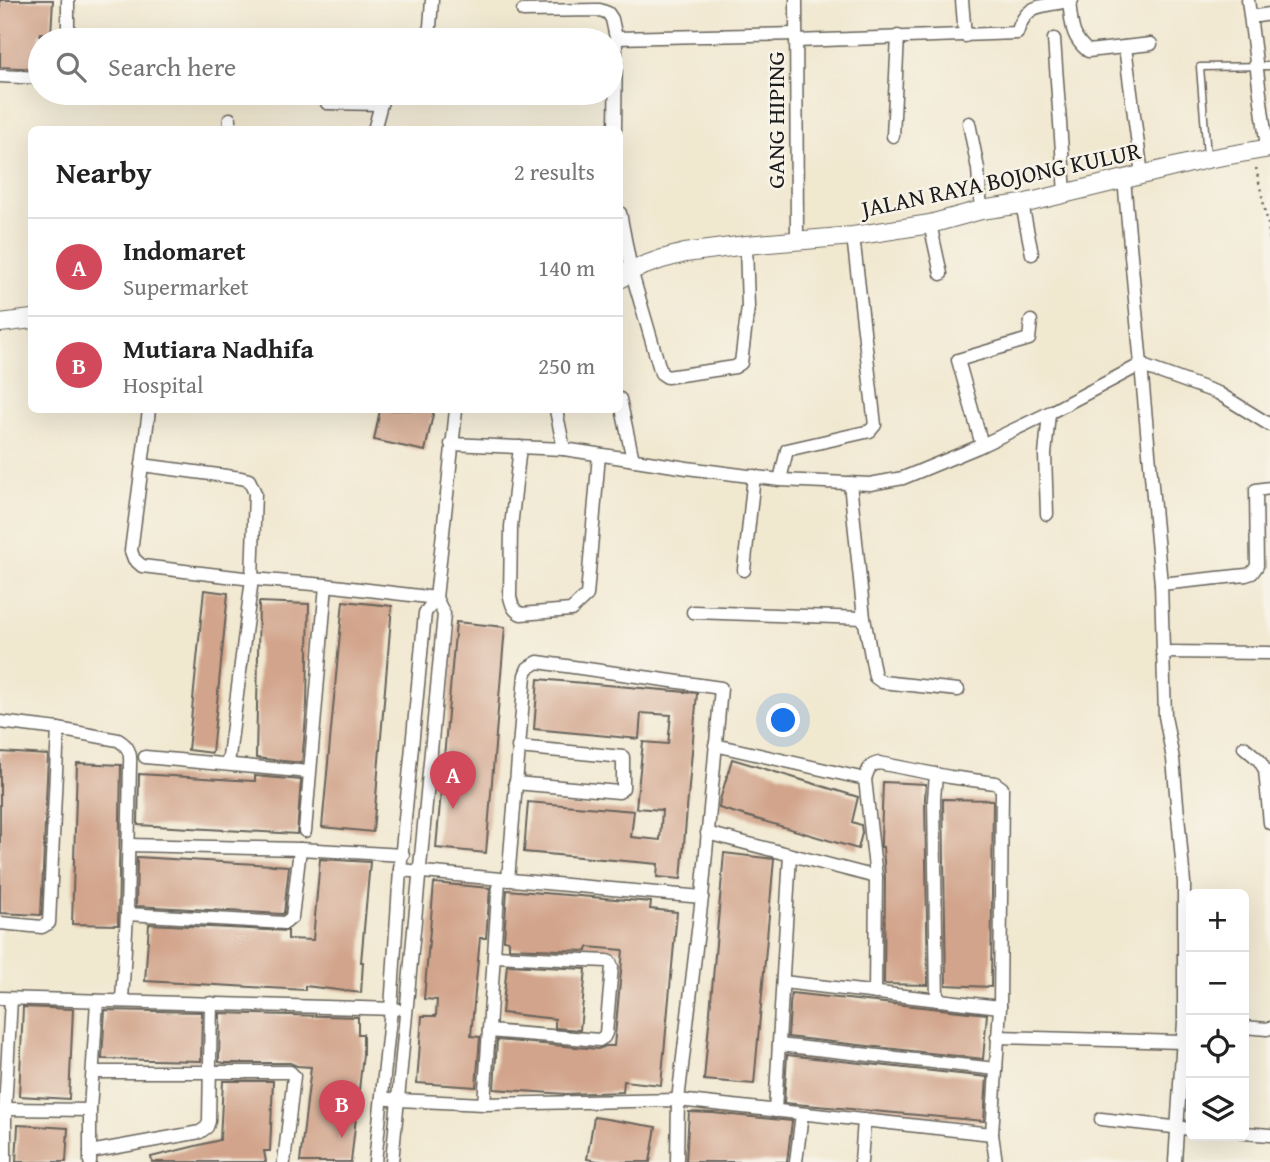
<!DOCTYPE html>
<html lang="en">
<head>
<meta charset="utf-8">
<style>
  body { margin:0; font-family:"Gentium Book Plus",serif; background:#f6f6f6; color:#222 }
  .controls { position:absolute; right:21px; bottom:21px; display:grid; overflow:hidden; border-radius:10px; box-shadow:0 7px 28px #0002 }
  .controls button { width:63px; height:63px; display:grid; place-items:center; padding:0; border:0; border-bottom:2px solid #e0e0e0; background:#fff; color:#222; font:35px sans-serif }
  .you { position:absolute; left:784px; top:721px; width:24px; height:24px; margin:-18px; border:5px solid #fff; border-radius:50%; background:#1a73e8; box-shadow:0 0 0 10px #1a73e833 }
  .badge { display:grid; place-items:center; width:46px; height:46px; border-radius:50%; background:#d1495b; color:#fff; font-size:23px; font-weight:700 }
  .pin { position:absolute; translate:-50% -58px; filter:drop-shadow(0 2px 4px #0008) }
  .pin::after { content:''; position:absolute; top:37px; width:24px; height:21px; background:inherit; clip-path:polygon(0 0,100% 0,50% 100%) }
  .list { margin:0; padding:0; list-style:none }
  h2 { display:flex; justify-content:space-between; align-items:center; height:91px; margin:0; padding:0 28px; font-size:30px }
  h2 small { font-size:23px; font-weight:400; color:#767676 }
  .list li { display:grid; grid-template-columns:46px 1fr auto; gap:21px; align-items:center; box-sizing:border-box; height:98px; padding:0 28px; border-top:2px solid #e0e0e0 }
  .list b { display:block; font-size:26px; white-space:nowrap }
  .list p { margin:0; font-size:23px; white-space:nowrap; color:#767676 }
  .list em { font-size:23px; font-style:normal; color:#767676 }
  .icon { flex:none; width:38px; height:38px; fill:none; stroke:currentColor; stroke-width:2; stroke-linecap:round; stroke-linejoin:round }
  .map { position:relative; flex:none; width:1270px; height:1162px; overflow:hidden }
  .search { position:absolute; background:#fff; box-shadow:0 7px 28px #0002; left:28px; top:28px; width:595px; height:77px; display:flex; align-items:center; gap:18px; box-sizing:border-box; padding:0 24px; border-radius:38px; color:#767676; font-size:26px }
  .panel { position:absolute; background:#fff; box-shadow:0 7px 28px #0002; left:28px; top:126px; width:595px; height:287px; border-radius:10px }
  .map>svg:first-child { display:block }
  .building { fill:#d2a48b }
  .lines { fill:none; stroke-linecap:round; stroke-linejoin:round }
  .service-casing { stroke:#67635b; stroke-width:9 }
  .minor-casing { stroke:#67635b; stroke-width:15 }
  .secondary-casing { stroke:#67635b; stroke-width:20 }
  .path { stroke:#67635b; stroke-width:2.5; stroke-dasharray:2 5; stroke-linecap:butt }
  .service { stroke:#fff; stroke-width:6 }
  .minor { stroke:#fff; stroke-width:12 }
  .secondary { stroke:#fff; stroke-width:18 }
  .labels { text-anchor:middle; stroke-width:5; stroke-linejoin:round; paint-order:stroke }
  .street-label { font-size:24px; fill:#1c1c1c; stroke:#f7f3e8 }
</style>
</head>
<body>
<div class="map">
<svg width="1270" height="1162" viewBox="0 0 1270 1162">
  <rect width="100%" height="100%" fill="#f7f3e8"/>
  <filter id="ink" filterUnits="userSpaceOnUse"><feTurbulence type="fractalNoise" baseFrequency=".0143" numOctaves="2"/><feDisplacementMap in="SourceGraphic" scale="14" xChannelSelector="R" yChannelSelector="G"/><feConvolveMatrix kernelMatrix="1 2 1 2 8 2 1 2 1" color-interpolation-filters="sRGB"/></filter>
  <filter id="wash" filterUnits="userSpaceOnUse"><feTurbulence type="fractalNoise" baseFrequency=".00686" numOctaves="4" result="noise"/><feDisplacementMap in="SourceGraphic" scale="28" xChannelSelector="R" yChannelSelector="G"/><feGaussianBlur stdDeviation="1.57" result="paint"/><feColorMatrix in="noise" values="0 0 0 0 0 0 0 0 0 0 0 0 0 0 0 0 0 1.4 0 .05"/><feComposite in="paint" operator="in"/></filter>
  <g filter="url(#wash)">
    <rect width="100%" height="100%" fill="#f1e8d0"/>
    <g id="blocks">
      <g class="building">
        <path d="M0,0H53L51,34L40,33V69L0,67Z"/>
        <path d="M380,410H434L425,451L374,440Z"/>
        <path d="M204,590L228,593L212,753L188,750Z"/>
        <path d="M343,601L392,606L373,832L322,827Z"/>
        <path d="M259,602L309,604L307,704L302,763L256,758Z"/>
        <path d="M456,622L505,627L486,853L436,848Z"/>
        <path d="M538,679L697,693L681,879L657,877L658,864L524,852L528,802L634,811L631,837L660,840L662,810L636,808L643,742L668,744L671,715L641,713L639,739L534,729Z"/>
        <path d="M0,752L48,755L41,915L0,913Z"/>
        <path d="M732,759L858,797L852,822L861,825L862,833L858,849L719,808L720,800Z"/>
        <path d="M77,763L121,765L118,925L72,924Z"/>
        <path d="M139,774L253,781H255V776L301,780L297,834L138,825Z"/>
        <path d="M883,782L926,784L925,799L928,985L884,984L885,877L883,847H881V839Z"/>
        <path d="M943,799L993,800L991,987L946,985Z"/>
        <path d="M724,853L774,859L754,1084L704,1080Z"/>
        <path d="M137,857L289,866L284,913L282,914L136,906Z"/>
        <path d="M320,859L370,862L361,962H363L361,993L305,986V990L145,981L149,924L288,931V939L313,940Z"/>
        <path d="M434,883L490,888L486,938H480L471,1036L480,1037L476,1087L417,1083L422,1016H436L437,1000L424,999Z"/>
        <path d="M507,890L651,902L650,909L677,912L661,1085L624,1081L623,1092L566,1094L494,1089L497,1040L598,1049L606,1046H614L623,950L588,947L587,951L509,948V941L504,940Z"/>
        <path d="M507,965L586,969L580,1030L555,1028V1019L502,1013Z"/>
        <path d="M791,993L987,1014L983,1059L788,1037Z"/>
        <path d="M23,1007L73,1009L69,1099L19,1096Z"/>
        <path d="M105,1010L202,1012L201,1061L102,1059Z"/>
        <path d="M220,1013L358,1017V1034H363V1054L351,1162H300L311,1067L297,1066L290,1063H224L219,1062Z"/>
        <path d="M787,1055L987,1077L984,1121L784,1103Z"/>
        <path d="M223,1081H273L270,1151H264L266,1162H152L151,1157L220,1140Z"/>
        <path d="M689,1112L713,1113L792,1121L787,1162H686Z"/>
        <path d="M594,1117L656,1127L650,1162H603L587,1159Z"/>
        <path d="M18,1125L68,1128L66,1162H16Z"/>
      </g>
    </g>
  </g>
  <g filter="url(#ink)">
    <use href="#blocks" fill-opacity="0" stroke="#67635b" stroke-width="2"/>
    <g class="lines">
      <g class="service-casing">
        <path id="service" d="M1207,156L1200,67L1270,66"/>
      </g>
      <g class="minor-casing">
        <g id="minor">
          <path d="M796,0L797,241"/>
          <path d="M962,0L965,36"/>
          <path d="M1248,0L1267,148"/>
          <path d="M1069,1C1072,23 1070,36 1088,51L1151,44"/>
          <path d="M523,11L600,10L608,13L612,19L616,38L615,130"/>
          <path d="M1251,17L1270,14"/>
          <path d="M616,38L796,34"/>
          <path d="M1054,39L1065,193"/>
          <path d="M68,40V0"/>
          <path d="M429,40L432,0"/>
          <path d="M796,41L1017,33C1027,0 1044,8 1072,0"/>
          <path d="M1125,47L1142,175"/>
          <path d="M0,76L40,78"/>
          <path d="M327,103L381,104L385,93"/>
          <path d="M969,123L978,169L981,210"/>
          <path d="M229,130L230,119"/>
          <path d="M374,130L381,104"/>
          <path d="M893,136L898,36"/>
          <path d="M1124,179L1161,584L1165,716L1173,759L1184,883V1022L1175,1162"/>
          <path d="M1022,204L1032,254"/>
          <path d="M620,213L631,270L661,373L667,377L735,367L741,363L748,307L746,245"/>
          <path d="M930,224L941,274"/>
          <path d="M620,399L633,460"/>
          <path d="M149,410L131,551L134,559L142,566L252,579L326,585L436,598"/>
          <path d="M556,410L564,449"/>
          <path d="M451,444L564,449L687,468L780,480L870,484L903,478L978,447L1049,413L1140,365L1218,393L1270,425"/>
          <path d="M982,445L958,360L1029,339L1031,321"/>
          <path d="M520,447L511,527L510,597C512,605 513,610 521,614L571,610L587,595L599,455"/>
          <path d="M142,465L241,478L249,480L255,493L252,579L228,764"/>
          <path d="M780,480L787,450L870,431L875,425L853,236"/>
          <path d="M850,483L864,618L875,677L882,682L958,690"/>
          <path d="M1047,514L1045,455L1049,413"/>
          <path d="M744,570L754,476"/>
          <path d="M1161,584L1246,575L1252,573L1257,566L1256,490L1270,488"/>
          <path d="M693,612L864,618"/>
          <path d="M1162,652L1270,653"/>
          <path d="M0,722L58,729L118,740C128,746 131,752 130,764L127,914L122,1000"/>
          <path d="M715,745L865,779L876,877L875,993"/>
          <path d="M1244,747L1259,760L1265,770L1270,823"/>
          <path d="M145,757L309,772"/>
          <path d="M936,774L934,799L937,1000"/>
          <path d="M865,779C868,770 869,765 879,763L950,777L995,783L1002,788L1000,1007L992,1134L996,1162"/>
          <path d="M515,783L619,792L623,788V757L518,747"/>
          <path d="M305,831L326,585"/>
          <path d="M707,833L876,877"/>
          <path d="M129,845L300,849L403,855"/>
          <path d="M400,870L702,897"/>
          <path d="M508,880L525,675L528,668L538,662L721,688L702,897L678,1100L677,1162"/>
          <path d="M127,914L285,923L292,917L300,849"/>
          <path d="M0,923L42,927L49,923L58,729"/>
          <path d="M783,982L1000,1007"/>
          <path d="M0,998L396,1009"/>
          <path d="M1244,1027L1267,1029L1270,1028"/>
          <path d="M489,1031L599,1040L604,1037L606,1033L612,967L610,962L607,961L494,956"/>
          <path d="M997,1037L1182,1042"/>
          <path d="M779,1045L996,1069"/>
          <path d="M93,1072H290L294,1076L284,1162"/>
          <path d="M382,1098L398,1100L484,1104L678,1100L992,1134"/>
          <path d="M484,1104L499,880"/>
          <path d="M5,1109L90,1110"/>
          <path d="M775,1111L790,855"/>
          <path d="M1101,1119L1191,1129"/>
          <path d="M1244,1133L1270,1135"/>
          <path d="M90,1152L200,1132L207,1127L209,1121L211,1003"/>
          <path d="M5,1162V1109L11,999"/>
          <path d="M90,1162V1110L97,1001"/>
          <path d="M375,1162L391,1009L400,870L425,613L436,598L456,410"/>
          <path d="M392,1162L444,614L436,598"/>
          <path d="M796,1162L802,1114"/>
          <path d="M861,1162L864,1120"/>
        </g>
      </g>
      <g class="secondary-casing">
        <g id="secondary">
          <path d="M620,279L631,270L662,259L685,253L746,245L853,236L930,224L981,210L1022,204L1207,159L1270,148"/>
          <path d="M0,323L32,319"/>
        </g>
      </g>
      <path class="path" d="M1256,168L1268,224L1270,244"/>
      <use href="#service" class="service"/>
      <use href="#minor" class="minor"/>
      <use href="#secondary" class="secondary"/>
    </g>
  </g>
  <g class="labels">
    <g class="street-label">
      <text transform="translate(776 120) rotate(-90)" y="8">GANG HIPING</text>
      <text transform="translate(1001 180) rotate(-12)" y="8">JALAN RAYA BOJONG KULUR</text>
    </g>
  </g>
</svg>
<div class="controls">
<button>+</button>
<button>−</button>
<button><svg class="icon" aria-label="locate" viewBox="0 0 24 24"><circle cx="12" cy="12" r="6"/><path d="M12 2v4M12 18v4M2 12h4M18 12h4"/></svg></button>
<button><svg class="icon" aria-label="layers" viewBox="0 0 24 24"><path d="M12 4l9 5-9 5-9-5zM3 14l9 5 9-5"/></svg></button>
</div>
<div class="you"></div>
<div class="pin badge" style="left:453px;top:809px">A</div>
<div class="pin badge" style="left:342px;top:1138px">B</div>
<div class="search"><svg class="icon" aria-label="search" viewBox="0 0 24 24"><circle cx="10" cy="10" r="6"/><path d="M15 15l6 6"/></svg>Search here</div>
<section class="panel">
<h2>Nearby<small>2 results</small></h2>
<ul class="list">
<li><span class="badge">A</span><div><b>Indomaret</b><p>Supermarket</p></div><em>140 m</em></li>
<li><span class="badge">B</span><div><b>Mutiara Nadhifa</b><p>Hospital</p></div><em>250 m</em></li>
</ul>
</section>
</div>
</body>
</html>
